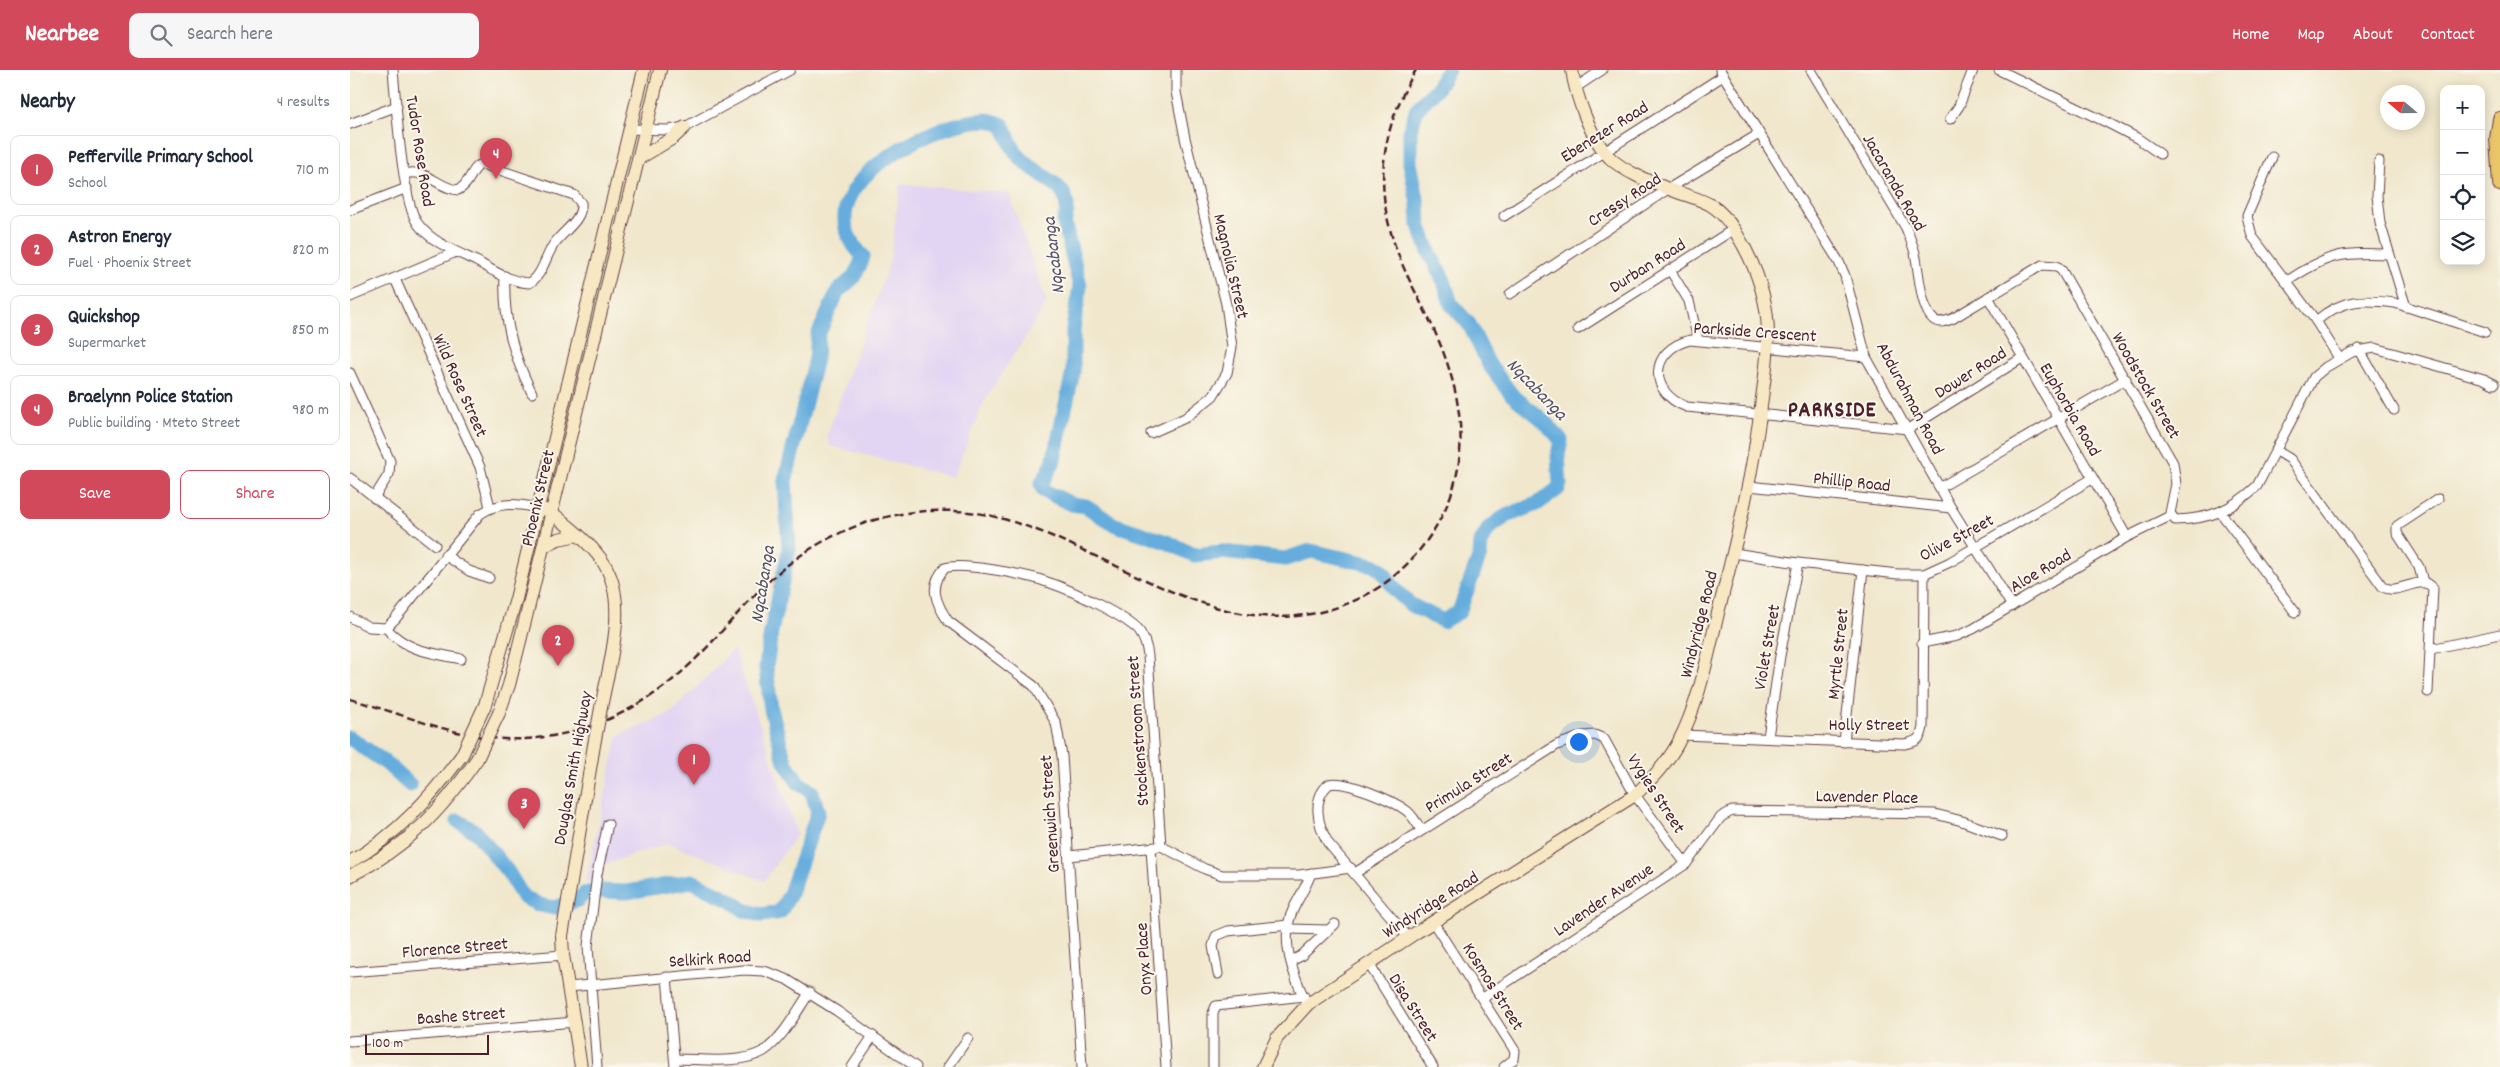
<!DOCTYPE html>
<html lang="en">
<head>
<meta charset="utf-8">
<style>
  body { margin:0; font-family:Dekko,sans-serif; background:#f6f6f7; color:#1f2937 }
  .controls { position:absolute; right:15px; top:15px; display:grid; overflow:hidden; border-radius:10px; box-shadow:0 2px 12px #0003 }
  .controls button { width:45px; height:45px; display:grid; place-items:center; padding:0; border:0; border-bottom:1px solid #e0e1e3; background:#fff; color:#1f2937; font:25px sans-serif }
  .compass { position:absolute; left:2030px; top:15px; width:45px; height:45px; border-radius:50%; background:#fff; box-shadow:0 2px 12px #0003; rotate:290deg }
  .scale { position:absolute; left:15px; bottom:12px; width:124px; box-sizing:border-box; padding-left:5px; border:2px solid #4a1f2b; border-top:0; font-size:14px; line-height:18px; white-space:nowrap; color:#4a1f2b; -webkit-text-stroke:4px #fbf7ec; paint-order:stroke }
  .you { position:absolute; left:1228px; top:671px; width:18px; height:18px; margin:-12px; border:4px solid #fff; border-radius:50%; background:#1a73e8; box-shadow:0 0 0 8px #1a73e833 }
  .badge { display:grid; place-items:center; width:32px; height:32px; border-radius:50%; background:#d1495b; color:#fff; font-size:16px; font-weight:700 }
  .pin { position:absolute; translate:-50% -41px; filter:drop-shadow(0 1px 2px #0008) }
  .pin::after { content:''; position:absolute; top:26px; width:18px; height:15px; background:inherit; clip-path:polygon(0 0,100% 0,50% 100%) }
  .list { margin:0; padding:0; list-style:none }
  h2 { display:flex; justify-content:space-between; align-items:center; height:65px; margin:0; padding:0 20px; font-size:21px }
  h2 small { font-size:16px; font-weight:400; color:#747a83 }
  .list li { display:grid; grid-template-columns:32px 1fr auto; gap:15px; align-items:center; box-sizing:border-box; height:70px; margin:0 10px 10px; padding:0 10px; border:1px solid #e0e1e3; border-radius:10px }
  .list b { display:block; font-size:19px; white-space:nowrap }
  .list p { margin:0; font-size:16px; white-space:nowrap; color:#747a83 }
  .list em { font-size:16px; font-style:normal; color:#747a83 }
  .actions { display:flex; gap:10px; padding:15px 20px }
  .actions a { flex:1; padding:11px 0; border:1px solid #d1495b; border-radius:10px; text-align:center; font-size:18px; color:#d1495b }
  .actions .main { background:#d1495b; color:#fff }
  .icon { flex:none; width:28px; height:28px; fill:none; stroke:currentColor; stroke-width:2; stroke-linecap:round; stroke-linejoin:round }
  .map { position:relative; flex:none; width:2150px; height:997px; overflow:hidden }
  header { display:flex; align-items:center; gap:30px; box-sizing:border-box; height:70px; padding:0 25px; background:#d1495b; color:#fff }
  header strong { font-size:24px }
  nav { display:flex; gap:28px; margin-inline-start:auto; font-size:18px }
  .search { width:350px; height:45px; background:#f6f6f7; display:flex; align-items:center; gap:12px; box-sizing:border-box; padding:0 18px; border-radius:10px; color:#747a83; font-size:19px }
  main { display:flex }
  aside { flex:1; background:#fff }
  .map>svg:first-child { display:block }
  .built { fill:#e2d4f3 }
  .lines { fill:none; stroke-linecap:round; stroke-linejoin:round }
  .river { stroke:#66addd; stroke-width:15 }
  .street-casing { stroke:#633d43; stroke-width:11 }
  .secondary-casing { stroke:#633d43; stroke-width:14 }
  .primary-casing { stroke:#633d43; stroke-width:16 }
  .street { stroke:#fff; stroke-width:9 }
  .secondary { stroke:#f7e8c3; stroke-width:12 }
  .primary { stroke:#ebc669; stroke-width:14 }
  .rail { stroke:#4a1f2b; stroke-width:2.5; stroke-dasharray:8 4; stroke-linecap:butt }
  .secondary-bridge-casing { stroke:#633d43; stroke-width:14; stroke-linecap:butt }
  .secondary-bridge { stroke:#f7e8c3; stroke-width:12 }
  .labels { text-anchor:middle; stroke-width:4; stroke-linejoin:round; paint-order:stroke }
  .street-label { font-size:18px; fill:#4a1f2b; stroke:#fbf7ec }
  .water-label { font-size:19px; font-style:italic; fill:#545169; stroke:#fbf7ec }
  .district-label { font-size:22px; font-weight:bold; letter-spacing:1px; fill:#4a1f2b; stroke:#fbf7ec }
</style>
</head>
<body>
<header>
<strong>Nearbee</strong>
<div class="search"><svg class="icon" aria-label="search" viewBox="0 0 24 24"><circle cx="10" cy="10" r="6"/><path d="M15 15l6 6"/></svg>Search here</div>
<nav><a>Home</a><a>Map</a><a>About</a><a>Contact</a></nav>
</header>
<main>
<aside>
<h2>Nearby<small>4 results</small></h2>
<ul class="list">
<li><span class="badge">1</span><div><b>Pefferville Primary School</b><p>School</p></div><em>710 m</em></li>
<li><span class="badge">2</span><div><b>Astron Energy</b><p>Fuel · Phoenix Street</p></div><em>820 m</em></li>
<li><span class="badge">3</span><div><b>Quickshop</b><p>Supermarket</p></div><em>850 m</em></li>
<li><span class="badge">4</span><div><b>Braelynn Police Station</b><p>Public building · Mteto Street</p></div><em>980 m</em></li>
</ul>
<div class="actions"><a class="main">Save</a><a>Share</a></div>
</aside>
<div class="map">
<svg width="2150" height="997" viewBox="0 0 2150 997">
  <rect width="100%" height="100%" fill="#fbf7ec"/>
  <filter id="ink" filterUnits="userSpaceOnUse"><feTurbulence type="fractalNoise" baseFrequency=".02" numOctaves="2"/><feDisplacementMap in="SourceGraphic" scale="10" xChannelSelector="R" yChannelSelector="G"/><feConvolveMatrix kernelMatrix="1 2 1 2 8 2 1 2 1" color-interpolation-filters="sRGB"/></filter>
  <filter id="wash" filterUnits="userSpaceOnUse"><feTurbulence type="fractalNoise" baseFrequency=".0096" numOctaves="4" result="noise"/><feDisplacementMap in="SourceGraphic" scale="20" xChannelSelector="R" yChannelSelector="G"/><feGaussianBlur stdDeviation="1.12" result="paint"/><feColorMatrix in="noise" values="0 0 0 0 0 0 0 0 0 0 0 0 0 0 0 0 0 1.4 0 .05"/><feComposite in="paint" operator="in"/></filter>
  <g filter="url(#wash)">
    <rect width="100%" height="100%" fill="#f0e7cc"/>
    <g class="built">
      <path d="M550,114L659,123L697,233L635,330L603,407L480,376L477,365L540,191Z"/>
      <path d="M384,579L447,764L414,811L318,773L253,795L247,811L236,812L268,666L322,642Z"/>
    </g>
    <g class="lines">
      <g class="river">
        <path d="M0,668L36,693L60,715"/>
        <path d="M108,751L126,762L158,802L173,827L190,835L204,838L228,830L234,824L252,821L277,822L342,811L380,830L394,840L411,845L430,842L440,824L468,742L462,722L448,712L435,692L421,639L416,598L421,562L439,480L435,411L466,289L468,265L488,221L503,208L510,195L513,186C447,120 579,52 635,50C641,50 648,53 653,55C657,64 661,76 667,84C685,108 729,113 714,152L730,216L723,259V302L703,393L691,415L694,421L722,434L736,436L763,454L817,472L844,485L873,482L935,489L961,481L1023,495L1032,500L1045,520L1061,535L1093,551L1109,542L1130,485L1131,472L1139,458L1156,446L1187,434L1208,419L1210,414L1208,385L1211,370L1193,350L1162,325L1138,293L1119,254L1101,234L1094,211L1080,184L1069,155L1068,134L1060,93V60L1067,39L1086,19L1098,0"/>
      </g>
    </g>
  </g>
  <g filter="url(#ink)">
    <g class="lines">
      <g class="street-casing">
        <g id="street">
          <path d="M43,0C46,31 52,133 68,154C81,172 107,182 126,191C142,200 160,212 179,213C192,207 196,185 204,174C213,161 233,150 231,133L224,125L132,94C121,97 121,114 108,120C89,119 75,97 55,104"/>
          <path d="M1370,0L1489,192L1495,206L1516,287L1601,438L1662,536"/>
          <path d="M1461,0L1556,158C1559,166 1563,175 1565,183C1569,200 1570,239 1584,250C1590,254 1596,251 1602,249L1692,195L1707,196L1712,201L1823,393L1826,414L1820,443L1825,450C1861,449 1881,440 1907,416L1964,307L1976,297L2002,282L2025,278L2134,309L2144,314"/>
          <path d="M1649,0L1760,54L1787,68L1810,84"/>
          <path d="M1225,18L1252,0"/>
          <path d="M1600,49L1609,36L1623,0"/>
          <path d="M0,54L47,36"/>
          <path d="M279,59L319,60L335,57L440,0"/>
          <path d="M1922,87L1897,146L1902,166L1966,251L1989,288"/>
          <path d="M2029,91L2027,126L2030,153L2056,237"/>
          <path d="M0,140L57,118"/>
          <path d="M1154,146L1373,6"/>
          <path d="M1320,200L1339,231L1348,270"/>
          <path d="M155,206C153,249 163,285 182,323"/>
          <path d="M45,209L130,397L140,437"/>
          <path d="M1936,212C1977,184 1991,182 2039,184"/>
          <path d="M1160,224L1318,119L1409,64"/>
          <path d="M0,227L106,182"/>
          <path d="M1638,227L1777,467"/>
          <path d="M1966,251C1992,229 2011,229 2045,233L2135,262"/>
          <path d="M1228,259L1384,159"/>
          <path d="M2009,279L2044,340"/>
          <path d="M1516,287L1340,270C1299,280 1298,323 1337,337L1558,359L1672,288"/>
          <path d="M0,303L40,391L39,404L24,428"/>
          <path d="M801,363L835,348L863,326L877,303L882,277L876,234L835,68L826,22V0"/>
          <path d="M1927,381L1940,389L2033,517C2049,526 2071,503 2083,518L2078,622"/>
          <path d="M0,408L85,475"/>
          <path d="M1399,416L1601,438"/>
          <path d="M1591,417L1776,309"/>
          <path d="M1871,443L1945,542"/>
          <path d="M1384,483L1448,493L1548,504H1574L1600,492L1742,409"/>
          <path d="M95,485L119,501L139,508"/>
          <path d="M2073,512L2069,497L2047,463V456L2088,429"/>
          <path d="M0,547L19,557L36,558C58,582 80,582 111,589"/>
          <path d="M36,558L46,548L130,444C148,432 166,433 187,438"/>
          <path d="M1572,573L1607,566L1623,559L1777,467L1820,446"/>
          <path d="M2081,579L2150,564"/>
          <path d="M1332,665L1554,674C1567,672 1571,669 1573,657L1574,504"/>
          <path d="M1418,667L1430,586L1448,493"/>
          <path d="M1494,672L1513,500"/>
          <path d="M811,776L855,799L872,805H949L1001,798"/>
          <path d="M801,778L816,997"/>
          <path d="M719,786L806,777"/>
          <path d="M1005,803L1207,675L1233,666L1245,665L1254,669L1285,725L1336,794"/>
          <path d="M1083,852L1165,981L1164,989L1154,997"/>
          <path d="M939,859L978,860"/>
          <path d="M1058,867L978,773C968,755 961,729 979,714C994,709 1044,731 1057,741C1063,746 1067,753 1071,760"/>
          <path d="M941,891L951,886L985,854"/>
          <path d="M1019,894L1083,997"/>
          <path d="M0,902L213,885"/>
          <path d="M868,904L863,876L866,866L878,861L939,855"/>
          <path d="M317,907L325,997"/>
          <path d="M219,917L394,900L414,901L436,909L487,941L566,997"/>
          <path d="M1133,928L1336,794L1371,747L1382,741L1585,744L1612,751L1652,766"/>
          <path d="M955,930C943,904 930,870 942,842C948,828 956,818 961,803"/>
          <path d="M0,971L225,952"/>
          <path d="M325,989C352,989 390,995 414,981C433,968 447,941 460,922"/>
          <path d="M247,997L238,876L247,804L258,754"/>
          <path d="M502,997L523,966"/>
          <path d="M598,997L618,968"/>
          <path d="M732,997L712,686L706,653L684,616L598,551C586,533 578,516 595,498C612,492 678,505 697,512C717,518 776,546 789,561C795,569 797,577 798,586L811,776"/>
          <path d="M863,997V943L866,936L954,926"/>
        </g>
      </g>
      <g class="secondary-casing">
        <g id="secondary">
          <path d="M288,89L323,68L335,57"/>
          <path d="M196,440L201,442C218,456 238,471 251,489C281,530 259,593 251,638"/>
          <path d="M193,477L208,469L228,465"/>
          <path d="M135,635L166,529L294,0"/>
          <path d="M149,643L159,615L178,539L310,0"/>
          <path d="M0,792C47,765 80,728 112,685"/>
          <path d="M0,806C57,777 91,741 127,689"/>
          <path d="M231,997L213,885L212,866L244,675"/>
          <path d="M913,997L927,968L958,934L1067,862L1285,725C1301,710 1318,692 1328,673C1350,631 1358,584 1369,539C1387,469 1404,400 1412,328C1415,307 1418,286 1418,265C1418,227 1405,193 1385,161C1364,128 1349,131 1316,118C1298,111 1275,102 1260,88C1241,69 1226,27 1222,0"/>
        </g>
      </g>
      <g class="primary-casing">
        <path id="primary" d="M2150,49L2147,69L2150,114"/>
      </g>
      <use href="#street" class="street"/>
      <use href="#secondary" class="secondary"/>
      <use href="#primary" class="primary"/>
      <path class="rail" d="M0,629C58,645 112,672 174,669C234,666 291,640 335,599C365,572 389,539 418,512C461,471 518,444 578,441C601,440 624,441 646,447C765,477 874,586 1001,532C1038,517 1068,488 1088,453C1126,387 1111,315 1079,249C1064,219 1047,189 1039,155C1025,100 1037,48 1066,0"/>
      <g class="secondary-bridge-casing">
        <g id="secondary-bridge">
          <path d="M244,675L251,638"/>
          <path d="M112,685L135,635"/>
          <path d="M127,689L149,643"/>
        </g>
      </g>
      <use href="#secondary-bridge" class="secondary-bridge"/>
    </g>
  </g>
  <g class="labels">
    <g class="street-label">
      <text transform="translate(1254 61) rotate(-32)" y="6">Ebenezer Road</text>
      <text transform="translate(71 81) rotate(81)" y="6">Tudor Rose Road</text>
      <text transform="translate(1545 112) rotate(60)" y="6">Jacaranda Road</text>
      <text transform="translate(1274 129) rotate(-33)" y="6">Cressy Road</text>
      <text transform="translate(1297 195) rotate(-32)" y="6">Durban Road</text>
      <text transform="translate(882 196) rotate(77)" y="6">Magnolia Street</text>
      <text transform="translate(1405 261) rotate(4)" y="6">Parkside Crescent</text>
      <text transform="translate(1620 302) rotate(-32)" y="6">Dower Road</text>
      <text transform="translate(111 315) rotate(66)" y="6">Wild Rose Street</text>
      <text transform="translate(1797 315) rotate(60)" y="6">Woodstock Street</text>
      <text transform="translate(1561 328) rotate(62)" y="6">Abdurahman Road</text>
      <text transform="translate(1721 339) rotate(60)" y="6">Euphorbia Road</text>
      <text transform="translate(1502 411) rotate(6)" y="6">Phillip Road</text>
      <text transform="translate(187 428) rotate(-77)" y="6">Phoenix Street</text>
      <text transform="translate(1606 467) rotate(-28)" y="6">Olive Street</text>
      <text transform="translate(1690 500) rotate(-31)" y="6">Aloe Road</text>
      <text transform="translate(1348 554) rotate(-76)" y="6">Windyridge Road</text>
      <text transform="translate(1416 577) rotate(-80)" y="6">Violet Street</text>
      <text transform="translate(1487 584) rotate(-84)" y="6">Myrtle Street</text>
      <text x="1519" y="660">Holly Street</text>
      <text transform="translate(787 661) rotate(-94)" y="6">Stockenstroom Street</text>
      <text transform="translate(222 698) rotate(-80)" y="6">Douglas Smith Highway</text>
      <text transform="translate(1118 712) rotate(-32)" y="6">Primula Street</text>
      <text transform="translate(1307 723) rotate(57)" y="6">Vygies Street</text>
      <text transform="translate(1517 726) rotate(1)" y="6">Lavender Place</text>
      <text transform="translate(699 744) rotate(-94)" y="6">Greenwich Street</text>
      <text transform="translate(1253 829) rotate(-34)" y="6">Lavender Avenue</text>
      <text transform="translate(1080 834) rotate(-32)" y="6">Windyridge Road</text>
      <text transform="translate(105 877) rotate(-5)" y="6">Florence Street</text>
      <text transform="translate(360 888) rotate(-4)" y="6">Selkirk Road</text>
      <text transform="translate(793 889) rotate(-94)" y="6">Onyx Place</text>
      <text transform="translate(1144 916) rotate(58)" y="6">Kosmos Street</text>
      <text transform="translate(1064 937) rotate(58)" y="6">Disa Street</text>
      <text transform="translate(111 945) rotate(-4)" y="6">Bashe Street</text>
    </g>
    <g class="water-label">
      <text transform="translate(702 186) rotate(-97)" y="7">Nqcabanga</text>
      <text transform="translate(1188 318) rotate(46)" y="7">Nqcabanga</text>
      <text transform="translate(411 514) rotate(-81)" y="7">Nqcabanga</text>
    </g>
    <g class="district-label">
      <text x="1482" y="346">PARKSIDE</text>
    </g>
  </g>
</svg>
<div class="controls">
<button>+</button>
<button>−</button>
<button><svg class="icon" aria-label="locate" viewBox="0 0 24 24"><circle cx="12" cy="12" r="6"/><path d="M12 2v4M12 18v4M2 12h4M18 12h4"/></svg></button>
<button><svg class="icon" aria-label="layers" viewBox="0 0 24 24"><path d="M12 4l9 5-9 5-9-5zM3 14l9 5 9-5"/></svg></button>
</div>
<svg class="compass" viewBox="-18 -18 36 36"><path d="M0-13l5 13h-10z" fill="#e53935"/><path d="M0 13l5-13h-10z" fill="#747a83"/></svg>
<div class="scale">100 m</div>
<div class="you"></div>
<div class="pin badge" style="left:344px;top:715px">1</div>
<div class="pin badge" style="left:208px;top:596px">2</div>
<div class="pin badge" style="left:174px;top:759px">3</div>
<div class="pin badge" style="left:146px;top:109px">4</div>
</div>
</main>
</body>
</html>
